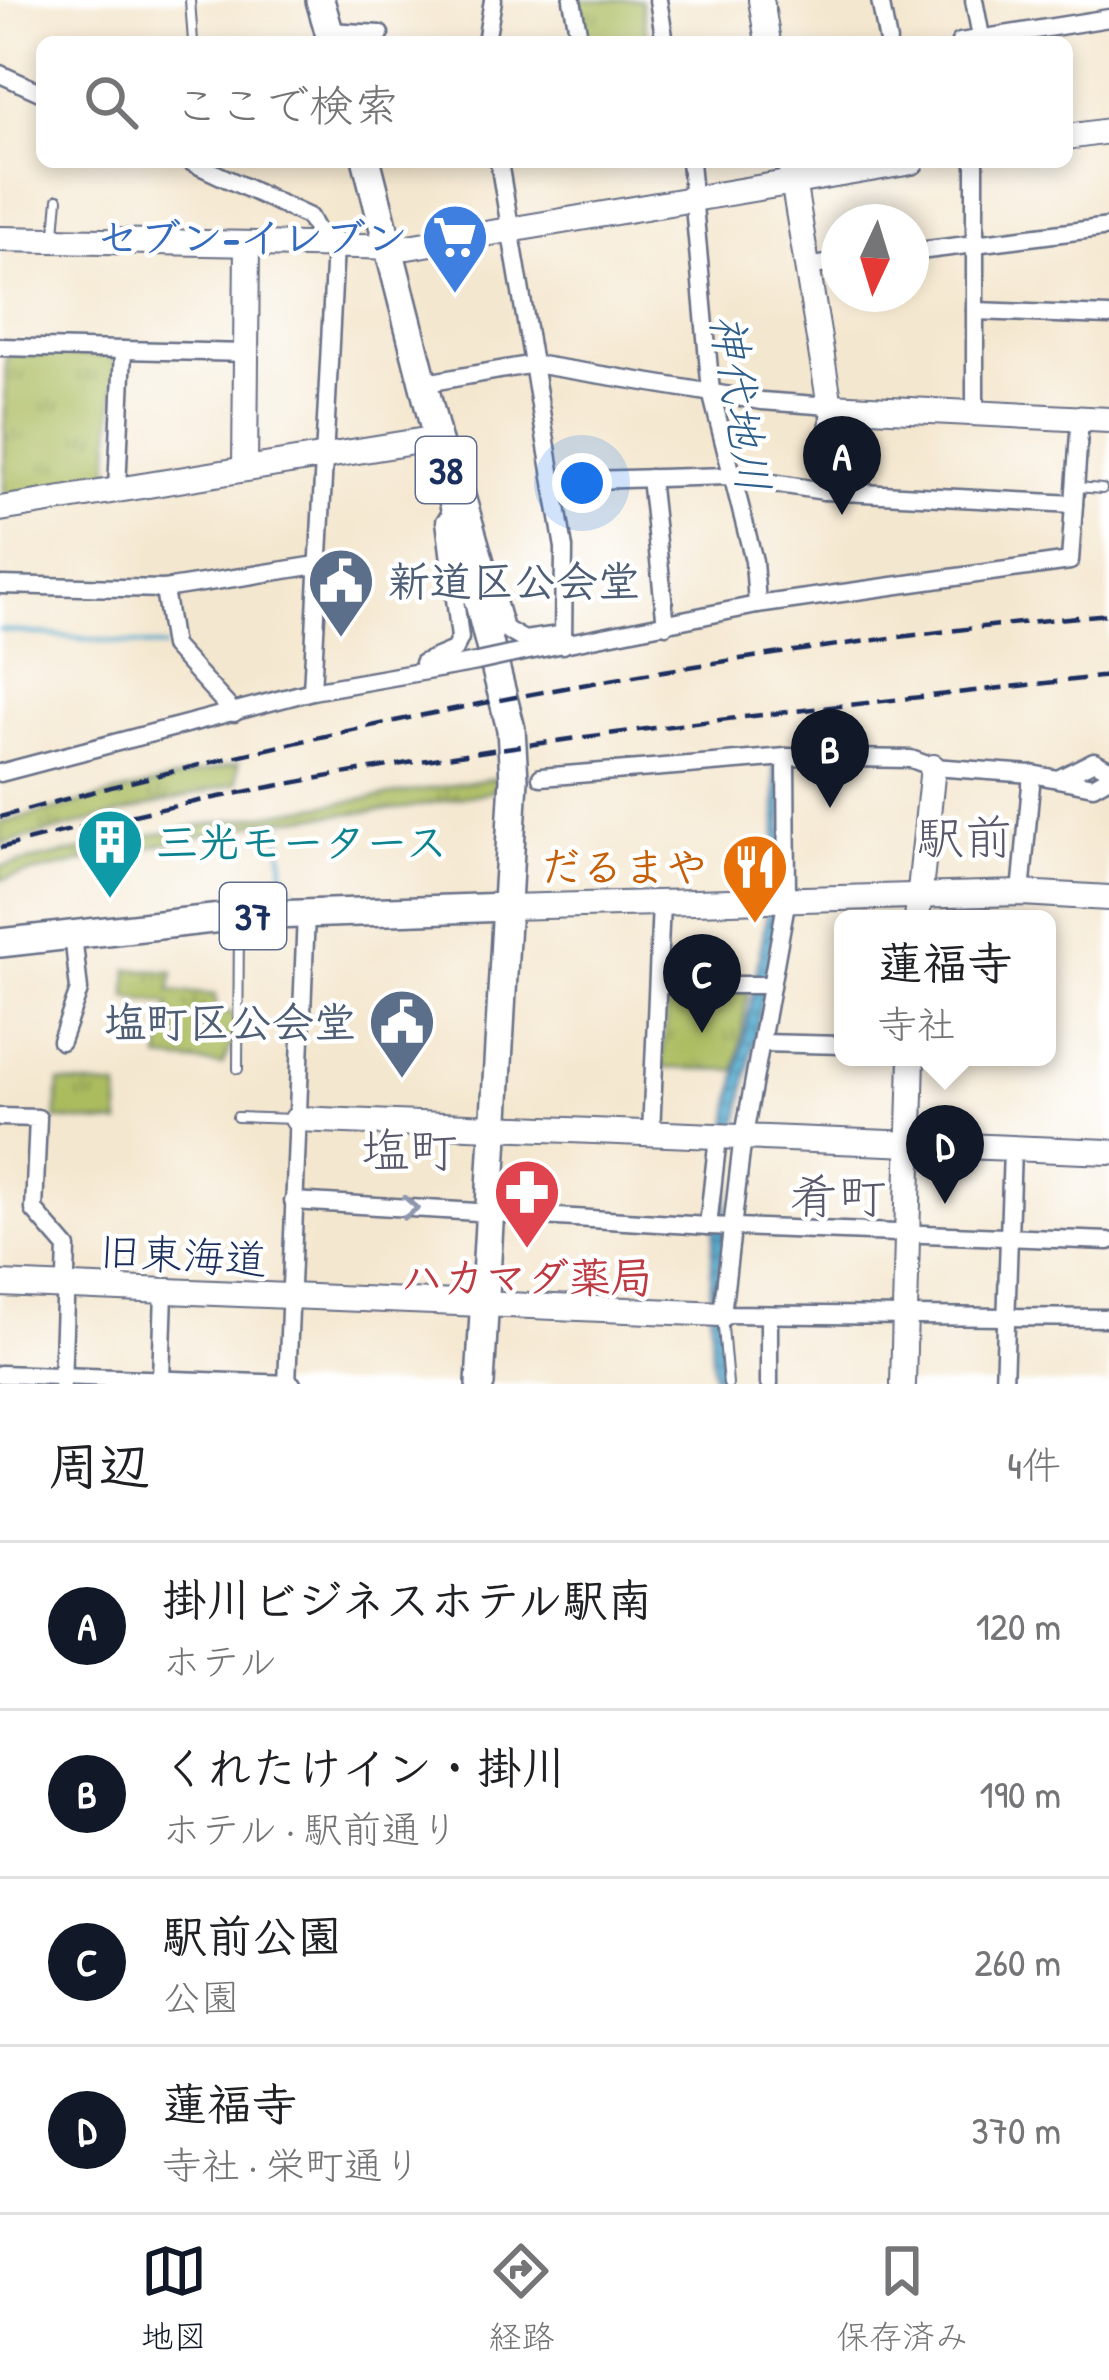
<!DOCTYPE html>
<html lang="ja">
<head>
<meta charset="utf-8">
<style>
  body { margin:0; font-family:"Patrick Hand","Klee One",sans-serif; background:#f2f2f2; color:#202124 }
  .compass { position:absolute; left:821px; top:204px; width:108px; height:108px; border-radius:50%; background:#fff; box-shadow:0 6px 18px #0003; rotate:184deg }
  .you { position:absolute; left:582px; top:483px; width:42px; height:42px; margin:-30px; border:9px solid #fff; border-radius:50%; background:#1a73e8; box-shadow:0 0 0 18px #1a73e833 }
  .badge { display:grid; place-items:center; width:78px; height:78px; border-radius:50%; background:#111827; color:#fff; font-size:39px; font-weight:700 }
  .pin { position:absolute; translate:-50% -99px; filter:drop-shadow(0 3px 6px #0008) }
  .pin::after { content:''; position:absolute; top:63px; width:42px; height:36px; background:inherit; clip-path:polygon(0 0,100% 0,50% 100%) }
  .popup { position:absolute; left:834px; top:910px; width:222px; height:156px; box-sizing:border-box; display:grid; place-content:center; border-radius:18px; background:#fff; filter:drop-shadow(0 3px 9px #0005); font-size:39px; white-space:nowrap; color:#757577 }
  .popup b { font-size:45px; color:#202124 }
  .popup::after { content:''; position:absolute; left:50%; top:100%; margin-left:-24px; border:24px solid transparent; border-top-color:#fff }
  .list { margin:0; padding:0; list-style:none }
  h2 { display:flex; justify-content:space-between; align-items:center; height:156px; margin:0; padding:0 48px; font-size:51px }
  h2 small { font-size:39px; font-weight:400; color:#757577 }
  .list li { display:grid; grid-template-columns:78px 1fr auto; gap:36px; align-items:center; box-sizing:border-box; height:168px; padding:0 48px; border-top:3px solid #e0e0e0 }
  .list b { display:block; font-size:45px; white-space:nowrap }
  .list p { margin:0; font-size:39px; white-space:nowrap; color:#757577 }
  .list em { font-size:39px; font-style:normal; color:#757577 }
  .icon { flex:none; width:66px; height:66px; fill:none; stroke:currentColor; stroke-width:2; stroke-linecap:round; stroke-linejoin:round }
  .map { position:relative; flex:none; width:1109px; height:1384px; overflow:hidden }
  .search { position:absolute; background:#fff; box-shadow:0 6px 18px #0003; left:36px; right:36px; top:36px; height:132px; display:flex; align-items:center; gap:30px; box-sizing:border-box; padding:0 42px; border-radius:18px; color:#757577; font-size:45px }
  .sheet { height:828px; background:#fff }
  nav { display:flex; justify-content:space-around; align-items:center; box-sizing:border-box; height:168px; border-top:3px solid #e0e0e0; background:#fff; font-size:33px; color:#757577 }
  nav a { display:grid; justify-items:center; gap:6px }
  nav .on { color:#111827 }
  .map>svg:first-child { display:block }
  .grass { fill:url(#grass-tufts); stroke:#63765e; stroke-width:3 }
  .water { fill:url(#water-rules); stroke:#346b94; stroke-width:3 }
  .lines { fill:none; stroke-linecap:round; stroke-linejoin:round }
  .stream { stroke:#4da7cb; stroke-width:4.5 }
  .lane-casing { stroke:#676f86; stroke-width:12 }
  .street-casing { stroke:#676f86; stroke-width:21 }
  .secondary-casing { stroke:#676f86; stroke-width:28 }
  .primary-casing { stroke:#676f86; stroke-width:32 }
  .lane { stroke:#fff; stroke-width:8 }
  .street { stroke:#fff; stroke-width:16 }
  .secondary { stroke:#fff; stroke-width:24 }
  .primary { stroke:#fff; stroke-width:27 }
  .rail { stroke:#1b2f5e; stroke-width:4.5; stroke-dasharray:18 9; stroke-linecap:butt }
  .street-bridge-casing { stroke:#676f86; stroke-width:21; stroke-linecap:butt }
  .street-bridge { stroke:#fff; stroke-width:16 }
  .oneway { stroke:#8d97ae }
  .labels { text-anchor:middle; stroke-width:9; stroke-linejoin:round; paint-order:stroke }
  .shield { fill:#fff; stroke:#5f6d8e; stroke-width:3 }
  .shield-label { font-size:39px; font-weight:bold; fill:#1b2f5e }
  .shop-label { font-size:42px; font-weight:bold; fill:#366cbe; stroke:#fff; text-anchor:end }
  .service-label { font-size:42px; font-weight:bold; fill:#4e5e75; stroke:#fff; text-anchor:start }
  .culture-label { font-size:42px; font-weight:bold; fill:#0d838f; stroke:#fff; text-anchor:start }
  .food-label { font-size:42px; font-weight:bold; fill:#c56008; stroke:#fff; text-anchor:end }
  .street-label { font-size:42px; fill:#1b2f5e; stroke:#fff }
  .health-label { font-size:42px; font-weight:bold; fill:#be3a42; stroke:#fff }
  .water-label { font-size:45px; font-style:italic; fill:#2f5f8a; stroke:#fff }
  .quarter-label { font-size:48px; fill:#5a596c; stroke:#fff }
</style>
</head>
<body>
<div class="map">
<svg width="1109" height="1384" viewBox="0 0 1109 1384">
  <defs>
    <pattern id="grass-tufts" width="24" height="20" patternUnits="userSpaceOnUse" patternTransform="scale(3)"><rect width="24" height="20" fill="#abbc5f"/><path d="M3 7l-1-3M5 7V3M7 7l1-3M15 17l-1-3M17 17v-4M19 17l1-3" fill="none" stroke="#8a9952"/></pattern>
    <pattern id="water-rules" width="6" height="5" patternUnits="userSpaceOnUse" patternTransform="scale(3)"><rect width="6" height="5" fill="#4da7cb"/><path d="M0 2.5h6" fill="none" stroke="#3f88a8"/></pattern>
  </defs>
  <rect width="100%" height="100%" fill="#fff"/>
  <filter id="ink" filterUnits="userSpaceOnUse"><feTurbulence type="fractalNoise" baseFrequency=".00833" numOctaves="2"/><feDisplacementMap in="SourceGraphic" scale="24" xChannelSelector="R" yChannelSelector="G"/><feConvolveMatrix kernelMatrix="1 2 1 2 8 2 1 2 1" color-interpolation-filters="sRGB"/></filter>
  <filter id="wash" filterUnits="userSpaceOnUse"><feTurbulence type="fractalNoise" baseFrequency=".004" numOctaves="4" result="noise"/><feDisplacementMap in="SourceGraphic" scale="48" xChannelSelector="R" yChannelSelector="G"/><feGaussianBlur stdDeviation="2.7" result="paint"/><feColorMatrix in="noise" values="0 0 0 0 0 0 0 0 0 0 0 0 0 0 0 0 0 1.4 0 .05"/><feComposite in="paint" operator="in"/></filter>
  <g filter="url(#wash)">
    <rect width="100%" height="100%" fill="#f4e7cf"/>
    <g class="grass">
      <path d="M577,0H641L648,42H584Z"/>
      <path d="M11,354L111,356L116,365L108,483L9,499L4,493L6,358Z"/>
      <path d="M238,763L237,783L0,845V823Z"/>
      <path d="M496,778L495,791L406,808L269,821L0,880V867L196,826Z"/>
      <path d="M128,969L174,972L170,991L215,995L217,1009L237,1015L238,1032L222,1065L160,1059L169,1004L127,998Z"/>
      <path d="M748,989L736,1070L662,1068L668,991Z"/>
      <path d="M59,1082L118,1088L120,1124L56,1119Z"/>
    </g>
    <path class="water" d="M782,764C782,801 785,839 781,875C762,1045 704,1211 723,1384H714C701,1257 725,1135 749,1011C764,931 784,846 773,765Z"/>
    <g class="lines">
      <g class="stream">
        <path d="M0,630L165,647"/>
        <path d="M188,674L219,712"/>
        <path d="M280,824L283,870L295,896"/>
      </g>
    </g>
  </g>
  <g filter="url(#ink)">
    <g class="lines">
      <g class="lane-casing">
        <g id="lane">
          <path d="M190,0L193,42"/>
          <path d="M55,233L58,199"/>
          <path d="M1077,487L1102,489"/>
          <path d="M238,1069L239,920"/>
          <path d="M237,1117L295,1119"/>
          <path d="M722,1316L728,1384"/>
        </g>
      </g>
      <g class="street-casing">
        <g id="street">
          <path d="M572,0L580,42"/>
          <path d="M658,0L665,42"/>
          <path d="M880,0L888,42"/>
          <path d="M974,0L982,42"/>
          <path d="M329,31L380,34"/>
          <path d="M486,42L493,0"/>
          <path d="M960,42L1109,18"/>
          <path d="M0,74L42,93"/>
          <path d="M191,162L309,217L324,245"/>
          <path d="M499,162L564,548L563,645"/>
          <path d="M690,162L711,392L754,561L757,605"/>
          <path d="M911,252L1109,227"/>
          <path d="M807,267L839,262"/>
          <path d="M975,311L1109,316"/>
          <path d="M0,347L247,353"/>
          <path d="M426,383L534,364L762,401L830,406L824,491"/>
          <path d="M975,414V162"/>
          <path d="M445,448L458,466L505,629L524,640L559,635"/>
          <path d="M650,478L666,625"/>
          <path d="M554,481L728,476L824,491L1074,504"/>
          <path d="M117,490L123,350"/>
          <path d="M0,585L164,589L317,565"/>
          <path d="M164,589L173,646L234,713"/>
          <path d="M509,655L757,605L1070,561L1080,419"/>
          <path d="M423,663L454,650L460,638L445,521"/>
          <path d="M312,691L335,246"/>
          <path d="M786,757L787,898L741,1152L722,1314L1109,1318"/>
          <path d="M0,773L312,691L477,662"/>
          <path d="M541,777L786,757L911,759L933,767L1032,774L1093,786L1109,777"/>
          <path d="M1060,778L1094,761L1109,769"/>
          <path d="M1021,893L1032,774"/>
          <path d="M658,985H770"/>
          <path d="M61,1041L79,990L73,934"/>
          <path d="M761,1043L843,1045"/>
          <path d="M0,1117L38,1118L34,1210L67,1248L62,1384"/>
          <path d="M651,1134L661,903"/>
          <path d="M293,1201L708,1226L1109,1241"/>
          <path d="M708,1226L718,1137"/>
          <path d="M769,1315V1384"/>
          <path d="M0,1374L292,1384"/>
          <path d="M161,1379L164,1293"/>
          <path d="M287,1384L306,914"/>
          <path d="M1004,1384L1012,1149"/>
        </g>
      </g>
      <g class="secondary-casing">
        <g id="secondary">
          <path d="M761,0L768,42"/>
          <path d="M1067,137L1109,131"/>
          <path d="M790,162L830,406L1109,420"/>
          <path d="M0,239L408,247L912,162"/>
          <path d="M245,469L247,244"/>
          <path d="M0,509L438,438"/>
          <path d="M508,907L1021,893L1109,898"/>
          <path d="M917,919L933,767"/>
          <path d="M297,1119L1109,1152"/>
          <path d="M0,1284L722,1314"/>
          <path d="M903,1384L912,1057"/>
        </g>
      </g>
      <g class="primary-casing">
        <g id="primary">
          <path d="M320,0L332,42"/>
          <path d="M367,162L511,729L514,779L480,1384"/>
          <path d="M0,943L239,916L508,907"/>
        </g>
      </g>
      <use href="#lane" class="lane"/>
      <use href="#street" class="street"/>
      <use href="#secondary" class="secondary"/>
      <use href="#primary" class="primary"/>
      <g class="rail">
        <path d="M0,817C362,716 734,649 1109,614"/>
        <path d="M0,848C353,753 746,717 1109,676"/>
      </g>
      <g class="street-bridge-casing">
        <path id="street-bridge" d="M477,662L509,655"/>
      </g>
      <use href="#street-bridge" class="street-bridge"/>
    </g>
    <defs><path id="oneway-chevron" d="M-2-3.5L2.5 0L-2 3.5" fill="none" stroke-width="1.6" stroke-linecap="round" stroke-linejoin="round" transform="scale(3)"/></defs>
    <use class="oneway" href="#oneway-chevron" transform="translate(410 1208) rotate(3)"/>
  </g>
  <defs>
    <g id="supermarket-pin" transform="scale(3.45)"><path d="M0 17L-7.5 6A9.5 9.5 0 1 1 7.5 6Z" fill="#3f7fe0" stroke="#fff"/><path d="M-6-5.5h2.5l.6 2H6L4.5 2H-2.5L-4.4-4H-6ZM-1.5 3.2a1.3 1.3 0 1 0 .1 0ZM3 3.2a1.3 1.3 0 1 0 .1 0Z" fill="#fff"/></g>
    <g id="civic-pin" transform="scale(3.45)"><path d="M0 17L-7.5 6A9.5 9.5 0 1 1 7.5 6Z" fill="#5c6f8a" stroke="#fff"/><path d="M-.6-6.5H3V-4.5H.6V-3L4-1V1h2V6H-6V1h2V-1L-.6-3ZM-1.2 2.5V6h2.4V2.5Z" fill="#fff"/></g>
    <g id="building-pin" transform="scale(3.45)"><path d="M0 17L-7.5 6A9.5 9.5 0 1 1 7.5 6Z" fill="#0f9aa8" stroke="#fff"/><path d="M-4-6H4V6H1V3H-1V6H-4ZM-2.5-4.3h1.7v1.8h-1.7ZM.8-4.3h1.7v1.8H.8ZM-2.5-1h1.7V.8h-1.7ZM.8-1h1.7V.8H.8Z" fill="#fff"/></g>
    <g id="restaurant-pin" transform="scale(3.45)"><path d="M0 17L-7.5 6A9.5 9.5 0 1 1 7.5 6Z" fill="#e8710a" stroke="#fff"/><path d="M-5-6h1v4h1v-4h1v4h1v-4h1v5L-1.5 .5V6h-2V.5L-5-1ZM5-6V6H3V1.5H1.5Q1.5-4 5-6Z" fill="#fff"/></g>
    <g id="pharmacy-pin" transform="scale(3.45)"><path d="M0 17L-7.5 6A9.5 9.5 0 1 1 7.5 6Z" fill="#e0444e" stroke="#fff"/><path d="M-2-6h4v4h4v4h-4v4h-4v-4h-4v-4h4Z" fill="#fff"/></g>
  </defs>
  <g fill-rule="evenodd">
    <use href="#supermarket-pin" x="455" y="237"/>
    <use href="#civic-pin" x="341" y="581"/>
    <use href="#building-pin" x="110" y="842"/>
    <use href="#restaurant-pin" x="755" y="867"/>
    <use href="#civic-pin" x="402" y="1022"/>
    <use href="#pharmacy-pin" x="527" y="1192"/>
  </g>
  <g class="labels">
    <g class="shield">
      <rect x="416" y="437" width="60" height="66" rx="9"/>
      <rect x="220" y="883" width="66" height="66" rx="9"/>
    </g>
    <g class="shield-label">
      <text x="446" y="484">38</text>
      <text x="253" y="930">37</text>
    </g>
    <g class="shop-label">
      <text x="408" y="252">セブン-イレブン</text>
    </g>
    <g class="service-label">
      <text x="388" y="596">新道区公会堂</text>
      <text x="356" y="1037" text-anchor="end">塩町区公会堂</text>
    </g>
    <g class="culture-label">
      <text x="156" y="857">三光モータース</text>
    </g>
    <g class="food-label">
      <text x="708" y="882">だるまや</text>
    </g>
    <g class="street-label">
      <text transform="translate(183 1255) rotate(3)" y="15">旧東海道</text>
    </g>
    <g class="health-label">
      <text x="527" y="1292">ハカマダ薬局</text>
    </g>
    <g class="water-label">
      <text transform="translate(741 403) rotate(81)" y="16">神代地川</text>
    </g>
    <g class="quarter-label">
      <text x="964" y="854">駅前</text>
      <text x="409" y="1167">塩町</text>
      <text x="838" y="1213">肴町</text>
    </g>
  </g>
</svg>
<svg class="compass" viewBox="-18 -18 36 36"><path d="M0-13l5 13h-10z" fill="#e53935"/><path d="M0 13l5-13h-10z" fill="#757577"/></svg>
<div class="you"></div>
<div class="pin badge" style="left:842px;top:515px">A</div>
<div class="pin badge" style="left:830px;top:808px">B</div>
<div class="pin badge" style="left:702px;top:1033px">C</div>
<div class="pin badge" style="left:945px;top:1204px">D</div>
<div class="popup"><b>蓮福寺</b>寺社</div>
<div class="search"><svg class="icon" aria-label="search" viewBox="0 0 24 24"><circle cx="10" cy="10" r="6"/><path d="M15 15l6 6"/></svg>ここで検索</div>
</div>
<section class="sheet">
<h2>周辺<small>4件</small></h2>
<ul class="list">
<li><span class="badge">A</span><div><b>掛川ビジネスホテル駅南</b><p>ホテル</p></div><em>120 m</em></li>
<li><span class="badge">B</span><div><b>くれたけイン・掛川</b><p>ホテル · 駅前通り</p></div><em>190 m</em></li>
<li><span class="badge">C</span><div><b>駅前公園</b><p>公園</p></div><em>260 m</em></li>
<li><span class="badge">D</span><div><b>蓮福寺</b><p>寺社 · 栄町通り</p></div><em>370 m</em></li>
</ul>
</section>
<nav>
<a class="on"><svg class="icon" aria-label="map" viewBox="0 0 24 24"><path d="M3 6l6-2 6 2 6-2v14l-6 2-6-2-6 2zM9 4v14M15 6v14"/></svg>地図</a>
<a><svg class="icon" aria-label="directions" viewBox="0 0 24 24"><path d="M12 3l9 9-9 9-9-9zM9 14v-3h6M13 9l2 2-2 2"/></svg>経路</a>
<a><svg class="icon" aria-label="saved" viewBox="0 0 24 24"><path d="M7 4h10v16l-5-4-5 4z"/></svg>保存済み</a>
</nav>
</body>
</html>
